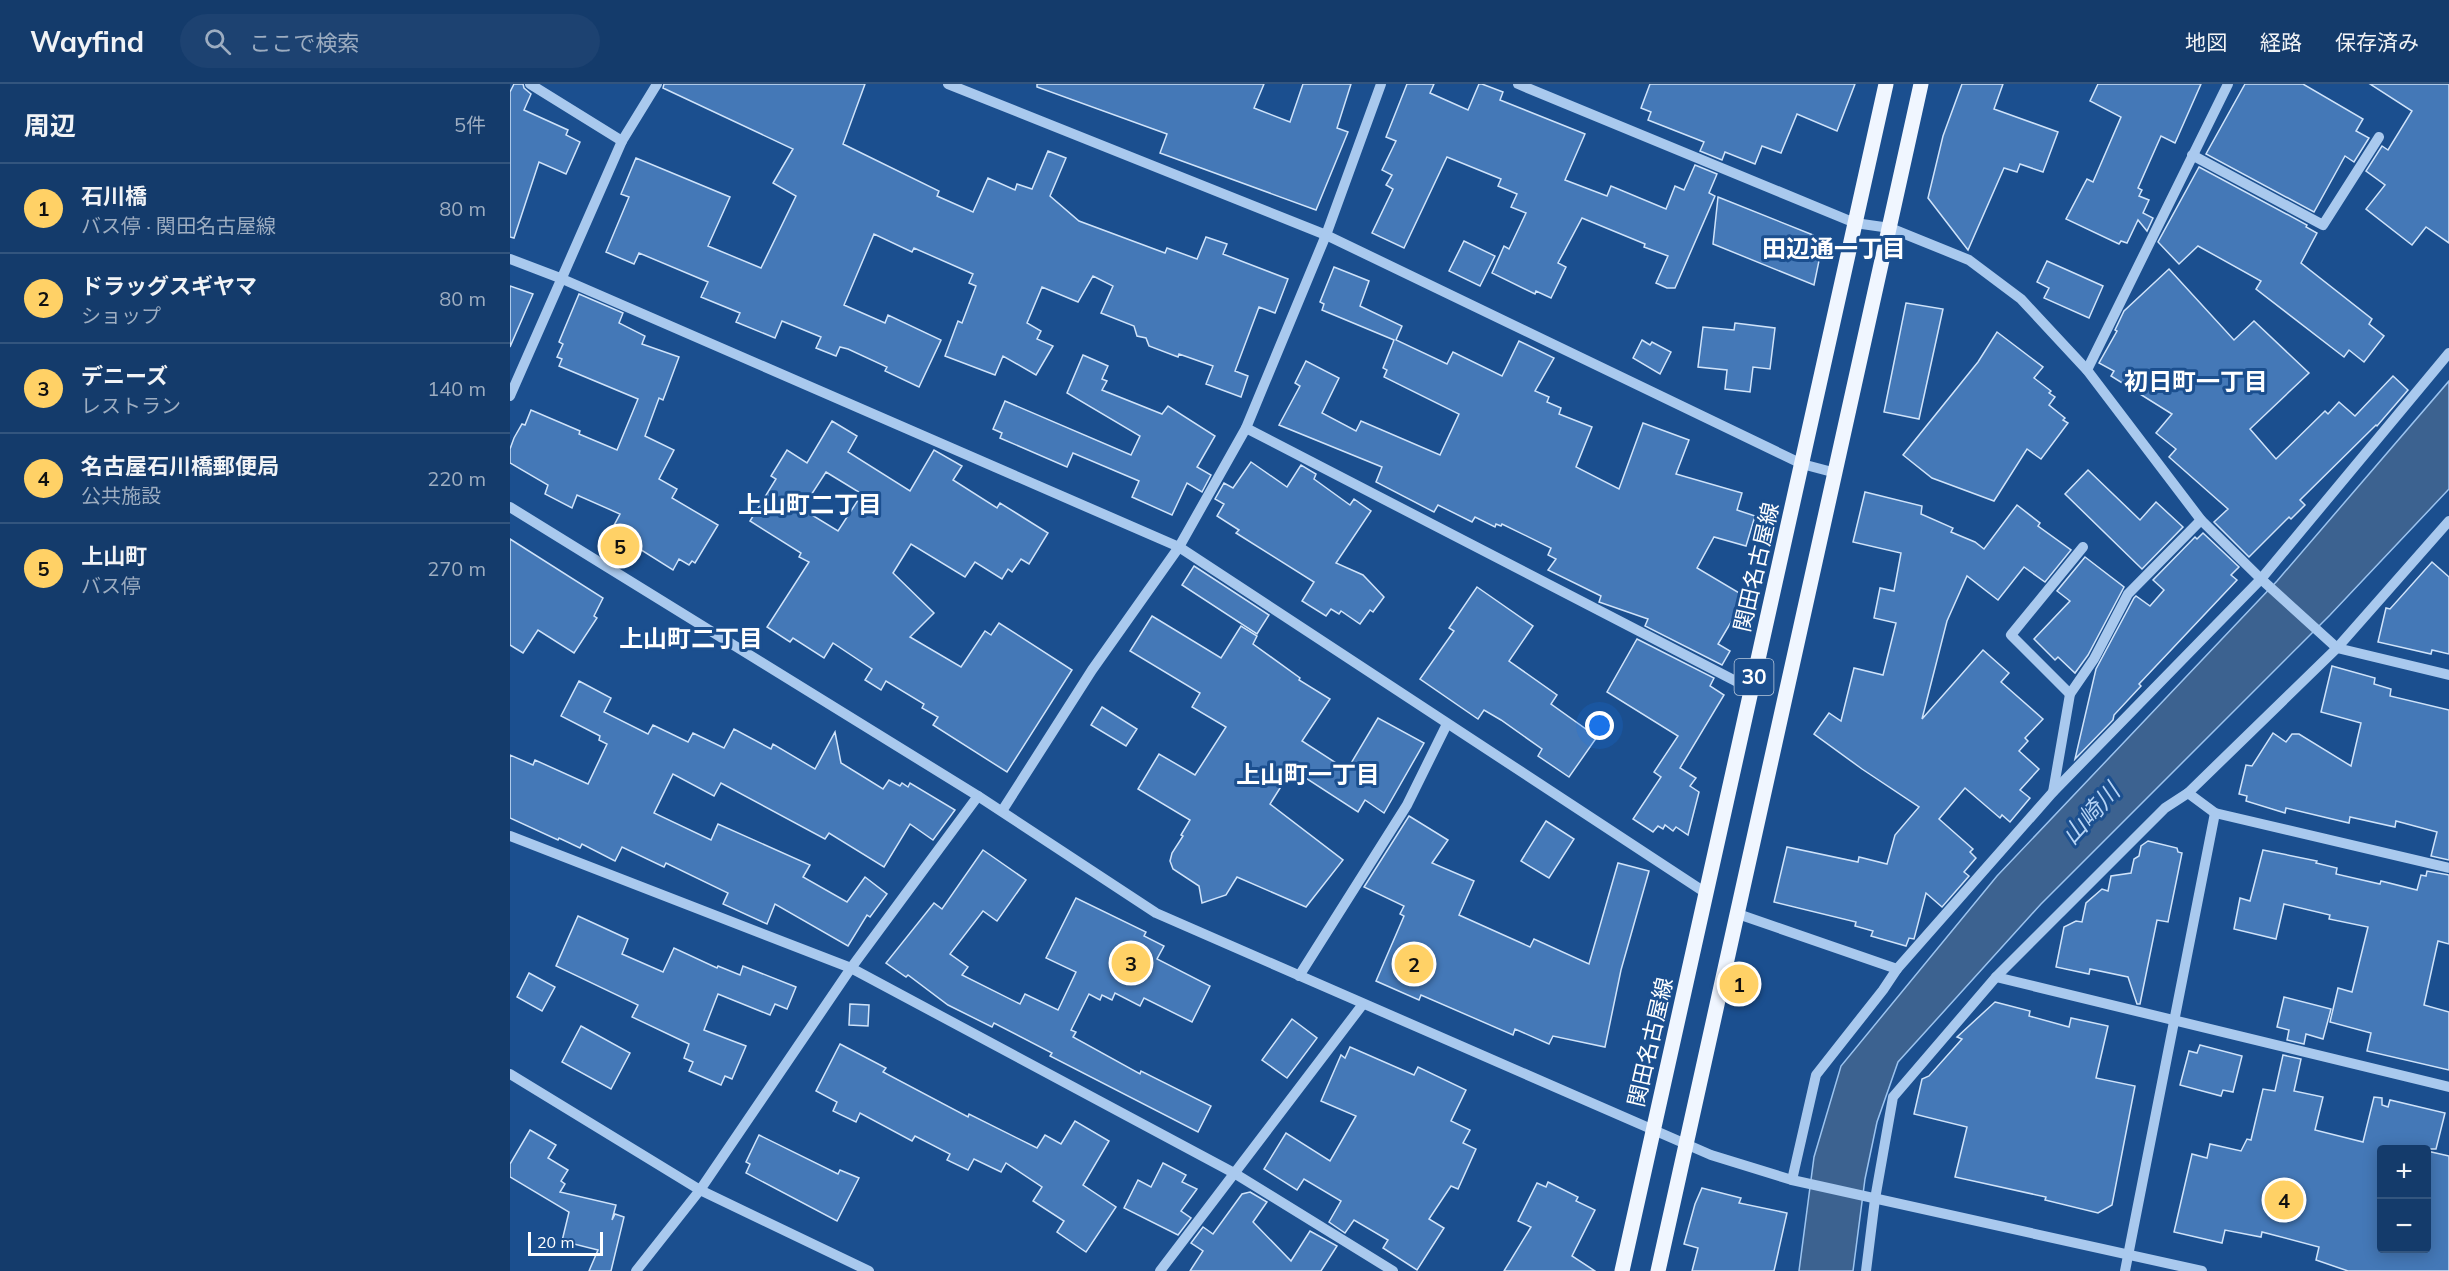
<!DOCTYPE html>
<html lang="ja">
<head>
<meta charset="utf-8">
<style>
  body { margin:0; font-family:Mulish,"Noto Sans JP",sans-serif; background:#1d4271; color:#f1f3f6 }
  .controls { position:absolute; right:18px; bottom:18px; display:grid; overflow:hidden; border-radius:6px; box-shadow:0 3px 15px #0003 }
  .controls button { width:54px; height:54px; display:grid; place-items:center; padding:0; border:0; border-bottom:2px solid #33557e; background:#143b6b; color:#f1f3f6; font:30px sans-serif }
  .scale { position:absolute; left:18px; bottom:15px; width:75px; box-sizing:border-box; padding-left:6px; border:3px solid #fff; border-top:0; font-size:16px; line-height:21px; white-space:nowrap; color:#fff; -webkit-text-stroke:4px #1b4f8f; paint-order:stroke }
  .you { position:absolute; left:1090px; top:642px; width:21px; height:21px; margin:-15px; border:4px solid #fff; border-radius:50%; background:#1a73e8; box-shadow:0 0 0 9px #1a73e833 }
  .badge { display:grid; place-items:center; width:39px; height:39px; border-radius:50%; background:#ffd166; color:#111; font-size:20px; font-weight:700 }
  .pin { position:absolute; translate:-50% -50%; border:3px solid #fff; box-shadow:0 2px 6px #0006 }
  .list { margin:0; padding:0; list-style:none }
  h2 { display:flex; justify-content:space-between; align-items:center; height:78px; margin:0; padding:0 24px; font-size:26px }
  h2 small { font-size:20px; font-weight:400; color:#9dadc1 }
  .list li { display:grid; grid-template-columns:39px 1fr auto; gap:18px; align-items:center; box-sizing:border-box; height:90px; padding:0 24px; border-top:2px solid #33557e }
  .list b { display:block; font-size:22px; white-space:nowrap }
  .list p { margin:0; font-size:20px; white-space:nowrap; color:#9dadc1 }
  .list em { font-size:20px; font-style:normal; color:#9dadc1 }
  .icon { flex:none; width:33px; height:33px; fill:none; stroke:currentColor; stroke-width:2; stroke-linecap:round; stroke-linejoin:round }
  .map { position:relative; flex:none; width:1939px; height:1187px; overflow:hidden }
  header { display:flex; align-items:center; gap:36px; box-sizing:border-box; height:84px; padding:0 30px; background:#143b6b; border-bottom:2px solid #33557e }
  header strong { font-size:28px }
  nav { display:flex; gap:33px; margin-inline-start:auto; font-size:21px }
  .search { width:420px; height:54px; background:#1d4271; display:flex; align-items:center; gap:15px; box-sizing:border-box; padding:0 21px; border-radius:33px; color:#9dadc1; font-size:22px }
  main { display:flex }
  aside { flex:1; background:#143b6b }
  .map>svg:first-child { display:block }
  .water { fill:#3c6290; stroke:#9cc4f0; stroke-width:1.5 }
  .building { fill:#4478b7; stroke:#cfe3fa; stroke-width:1.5; fill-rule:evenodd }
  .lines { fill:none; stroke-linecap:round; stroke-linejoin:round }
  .minor { stroke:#a9c9ee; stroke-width:10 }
  .major { stroke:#f0f6ff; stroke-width:15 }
  .labels { text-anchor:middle; stroke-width:6; stroke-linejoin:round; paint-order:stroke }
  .shield { fill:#1b4f8f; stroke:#bbcadd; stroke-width:1.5 }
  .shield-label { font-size:21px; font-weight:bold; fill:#fff }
  .street-label { font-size:22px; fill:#fff; stroke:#1b4f8f }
  .neighbourhood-label { font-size:24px; font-weight:bold; fill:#fff; stroke:#1b4f8f }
  .water-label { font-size:24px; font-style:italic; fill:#b5d3f5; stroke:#1b4f8f }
</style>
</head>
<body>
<header>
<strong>Wayfind</strong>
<div class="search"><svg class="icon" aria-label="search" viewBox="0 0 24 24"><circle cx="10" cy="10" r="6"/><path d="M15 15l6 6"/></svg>ここで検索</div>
<nav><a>地図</a><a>経路</a><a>保存済み</a></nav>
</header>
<main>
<aside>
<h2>周辺<small>5件</small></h2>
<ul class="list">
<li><span class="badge">1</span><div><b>石川橋</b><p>バス停 · 関田名古屋線</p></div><em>80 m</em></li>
<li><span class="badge">2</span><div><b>ドラッグスギヤマ</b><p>ショップ</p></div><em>80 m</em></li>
<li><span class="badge">3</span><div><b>デニーズ</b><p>レストラン</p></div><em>140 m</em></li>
<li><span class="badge">4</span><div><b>名古屋石川橋郵便局</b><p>公共施設</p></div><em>220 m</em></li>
<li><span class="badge">5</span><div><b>上山町</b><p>バス停</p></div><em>270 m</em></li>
</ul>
</aside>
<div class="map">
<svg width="1939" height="1187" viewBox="0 0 1939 1187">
  <rect width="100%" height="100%" fill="#1b4f8f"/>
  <path class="water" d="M1939,297V405L1820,531L1531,820L1388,978L1367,1038L1355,1095L1343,1187H1289L1304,1073L1331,982L1487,792L1767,497Z"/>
  <g class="building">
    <path d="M4,0H13L14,4L21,10L14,26L58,46L56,51L70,58L56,90L29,78L4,154L0,153V8Z"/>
    <path d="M154,0H355L333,60L429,107L427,112L463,128L478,94L505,106L507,100L522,105L538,67L556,74L540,112L569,137L655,169L657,164L687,175L696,153L717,160L713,170L778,195L765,229L749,223L725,287L738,292L731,313L696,300L703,282L669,270L668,273L639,262L636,254L627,252L624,242L591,229L603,202L583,192L568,218L532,203L517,239L531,247L527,255L543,262L526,291L493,272L485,291L435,272L448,237L452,239L466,202L459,199L463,190L404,164L402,168L364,150L334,221L375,239L378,231L431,256L409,303L375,287L377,283L338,265L330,263L326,272L306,264L311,253L272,237L265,254L226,238L230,229L191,213L198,198L129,169L124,180L96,168L119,113L111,110L126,74L220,113L198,162L251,184L286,112L263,99L283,65L153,4Z"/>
    <path d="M527,0H754L744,24L780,38L793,0H841L827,44L838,48L806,126L650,69L657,50L527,3Z"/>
    <path d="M897,0H924L920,9L958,26L969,0H972L993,8L990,16L1075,50L1055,96L1097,112L1101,102L1156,125L1165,102L1174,106L1185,81L1207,90L1199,109L1205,112L1165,204H1157L1146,199L1158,172L1134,163L1135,160L1072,134L1048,179L1056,183L1041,214L1026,207L1025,210L982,189L994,162L999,165L1016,129L1001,123L1007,110L988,102L991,95L937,73L894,164L862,149L883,105L876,101L882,91L872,86L886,57L876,53Z"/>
    <path d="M1140,0H1345L1327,47L1287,30L1271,69L1252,62L1245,80L1215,68L1212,76L1190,67L1194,58L1138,36L1141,28L1131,24Z"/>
    <path d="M1452,0H1493L1484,25L1548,48L1533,88L1510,80L1507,88L1494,84L1458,166L1418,114L1433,52Z"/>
    <path d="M1588,0H1691L1665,59L1651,52L1628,104L1632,106L1629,112L1639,116L1633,129L1643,134L1637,147L1628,136L1617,159L1611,157L1609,160L1556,135L1577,95L1583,98L1611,33L1580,17Z"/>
    <path d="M1735,0H1793L1853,35L1846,47L1859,54L1844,78L1835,72L1804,128L1696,70Z"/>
    <path d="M1860,0H1939V159L1916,143L1902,161L1856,125L1875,101L1856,87L1872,62L1878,66L1902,27Z"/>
    <path d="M1689,83L1797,141L1796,143L1807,149L1791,179L1862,235L1859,240L1874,252L1854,278L1839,266L1834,273L1746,205L1751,197L1688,162L1669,180L1648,158Z"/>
    <path d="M1208,113L1303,151L1301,158L1311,167L1304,201L1203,160Z"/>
    <path d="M954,157L985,172L970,202L939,187Z"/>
    <path d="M1537,177L1593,202L1579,234L1534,214L1539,204L1527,198Z"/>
    <path d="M824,183L859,197L850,222L892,242L886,256L937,280L943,268L992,292L1009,257L1044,274L1025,307L1039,313L1037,318L1051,324L1049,330L1082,343L1066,383L1109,405L1133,339L1179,356L1166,390L1232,409L1227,426L1245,432L1236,462L1204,453L1187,484L1236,513L1208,560L1220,567L1212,581L1135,542L1138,535L1089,518L1091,512L1038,486L1046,475L1038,471L1041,464L992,440L991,442L986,440L985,443L965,433L962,438L928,421L924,428L866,398L872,383L769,341L790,302L785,299L796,277L829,294L812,329L846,347L851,337L930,371L949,330L874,293L877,286L873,284L884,256L812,226L814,220L810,218Z"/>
    <path d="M1659,185L1724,256L1744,237L1799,289L1740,345L1766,375L1815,327L1818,330L1829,318L1845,332L1883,292L1898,306L1867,342L1866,341L1790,416L1795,421L1781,435L1779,433L1739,473L1704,438L1718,425L1659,373L1666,365L1646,349L1662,330L1601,292L1604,287L1589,279L1607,247L1605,246L1614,227Z"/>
    <path d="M0,202L23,210L0,263Z"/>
    <path d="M69,210L113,229L109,239L135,252L132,260L169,273L153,316L149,314L135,352L164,366L149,395L167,405L162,414L208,441L185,479L182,477L179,481L169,475L163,486L101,447L110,430L67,411L62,424L35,410L38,401L0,379V365L4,354L12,340L15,341L21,326L70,347L69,350L107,366L128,315L49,282L52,275L47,273L53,260L49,258Z"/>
    <path d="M1396,219L1433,225L1409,335L1374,328Z"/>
    <path d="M1225,239L1265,244L1260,285L1243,283L1240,308L1215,305L1217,286L1188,283L1193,243L1224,246Z"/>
    <path d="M1487,248L1533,283L1524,294L1541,307L1539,309L1545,313L1539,321L1555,334L1553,336L1558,339L1531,375L1517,365L1484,417L1422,394L1393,371L1468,278Z"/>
    <path d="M1132,256L1140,261L1142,258L1161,268L1150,290L1123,274Z"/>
    <path d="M573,271L598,282L592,295L597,297L592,306L652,330L658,322L705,352L687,383L701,391L692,408L677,399L662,431L622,413L629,397L563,369L557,383L490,354L492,349L483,345L495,317L621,371L630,352L557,309Z"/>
    <path d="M322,337L347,352L338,368L400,407L424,366L452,382L443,396L487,424L490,419L538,449L519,480L511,475L502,488L498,485L492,495L465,478L455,493L401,460L383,489L424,529L400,553L451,583L475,547L481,551L489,539L562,586L497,688L423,641L428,633L412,624L414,620L376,597L371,606L355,596L362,585L323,559L314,574L283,554L280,558L257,543L299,478L289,473L291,469L240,437L266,395L261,392L277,366L297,379ZM316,388L352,410L328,447L292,425Z"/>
    <path d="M741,378L777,403L791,381L806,390L804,395L840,421L844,415L861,427L826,479L853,491L874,513L863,528L860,526L850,540L831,527L829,530L821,525L816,532L792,517L804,498L726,449L729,446L707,432L714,420L705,415L714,399L723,404Z"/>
    <path d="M1578,386L1630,436L1646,418L1673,443L1632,485L1555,410Z"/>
    <path d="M1355,408L1412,422L1411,430L1443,444L1441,448L1465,458L1474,465L1507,421L1530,439L1528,442L1561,466L1535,498L1514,483L1488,516L1457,492L1437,537L1412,635L1473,566L1499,589L1491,598L1533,635L1515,654L1518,657L1509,667L1529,685L1510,706L1520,714L1500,738L1492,731L1490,734L1455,704L1429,735L1463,765L1460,768L1466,774L1454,788L1459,792L1432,823L1416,809L1404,855L1399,854L1396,862L1361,852L1363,847L1345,842L1346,838L1264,818L1277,763L1348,778L1349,773L1377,780L1385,751L1409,723L1352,685L1304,650L1319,629L1331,637L1344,584L1373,591L1386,539L1364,534L1370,504L1384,507L1391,469L1343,458Z"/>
    <path d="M1693,449L1729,483L1721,491L1727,496L1629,600L1631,602L1604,631L1603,636L1565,675L1586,585L1624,514L1626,512L1640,522L1654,506L1643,496L1685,453L1687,455Z"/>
    <path d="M0,455L93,514L84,532L87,534L64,569L28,546L13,569L0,561Z"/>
    <path d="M1575,473L1614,503L1578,571L1565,589L1548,573L1545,576L1524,555L1560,517L1547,507Z"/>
    <path d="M1922,478L1939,493V570L1922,566L1921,570L1868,558L1876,524L1880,525Z"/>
    <path d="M684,482L759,531L747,550L672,501Z"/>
    <path d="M967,503L1023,542L999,577L1047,611L1041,620L1087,653L1059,693L1028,672L1032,665L991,636L974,626L968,635L910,595L944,547L939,544Z"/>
    <path d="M642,532L711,574L731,542L747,552L743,560L790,594L789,596L820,615L792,657L837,686L868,634L914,659L874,729L855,716L848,728L782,685L760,720L833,776L796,823L727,793L716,811L692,819L689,802L663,785L660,777L662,769L673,752L671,751L680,736L628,705L649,670L685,691L716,643L682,623L690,609L620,567Z"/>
    <path d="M1127,555L1204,594L1200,602L1214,611L1170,684L1186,694L1180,702L1189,708L1178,751L1166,743L1163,747L1155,741L1153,745L1148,742L1143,748L1123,735L1151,693L1144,688L1168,652L1097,608Z"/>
    <path d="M1822,582L1865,594L1864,600L1881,605L1880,612L1939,626V776L1921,772L1927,748L1886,737L1885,743L1840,733L1839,739L1776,724L1775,729L1736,717L1737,712L1729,710L1736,681L1742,682L1763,649L1776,658L1782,650H1789L1841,682L1851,639L1811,628Z"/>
    <path d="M69,597L101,614L94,628L138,650L143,641L178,658L183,649L214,664L224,645L261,665L263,660L305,685L325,648L331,679L373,705L379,696L390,702L392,699L398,703L400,699L445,726L423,756L400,740L374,783L319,749L315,755L211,699L204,712L163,690L144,729L201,756L208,740L300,781L293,793L337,818L355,793L377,810L360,833L357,831L338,862L265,820L257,840L213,820L218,809L156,779L154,783L112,763L105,777L72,760L70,764L49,754L48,756L0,734V671L23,681L25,676L78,700L97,660L89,656L90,652L51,632Z"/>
    <path d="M592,623L627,645L616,662L581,641Z"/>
    <path d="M899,732L938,756L922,779L964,797L949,831L1020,863L1024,855L1079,880L1108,779L1139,787L1111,886L1095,963L1043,952L1039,960L1005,945L1003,951L911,911L909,916L866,897L894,832L890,830L894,822L854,803Z"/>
    <path d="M1036,737L1064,755L1039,794L1011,777Z"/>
    <path d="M1638,757L1667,764L1668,768L1672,769L1658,838L1647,836L1630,920H1627L1618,893L1580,885L1579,890L1546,883L1554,843L1566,837L1572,838L1576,819L1592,805L1598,807L1601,792L1621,789L1624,775L1629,772L1631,762Z"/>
    <path d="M473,766L516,796L487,837L473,827L440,870L458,883L452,891L510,920L515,910L548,926L566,888L536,874L566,814L636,848L634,852L654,862L647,875L700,902L682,938L634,914L630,922L605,909L602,916L592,911L590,916L579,910L561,946L566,948L563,953L630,990L631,987L701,1022L688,1048L540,972L542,969L484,939L482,943L438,921L398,891L396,893L376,879L424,819L432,825Z"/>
    <path d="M1753,766L1807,777L1806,779L1827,784L1826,790L1870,800L1871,797L1907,806L1911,791L1916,792L1917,787L1939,791V860L1928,857L1914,921L1939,928V986L1857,967L1861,949L1820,938L1828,904L1842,908L1858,843L1819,835L1820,831L1774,820L1766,855L1724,845L1730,814L1740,817Z"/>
    <path d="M68,832L118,855L112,870L153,888L164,864L207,884L208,882L230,891L233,882L286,903L277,925L265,920L260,931L208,910L194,946L236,962L222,995L215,992L211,1001L179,987L183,978L174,974L179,960L122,933L128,921L46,882Z"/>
    <path d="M19,889L45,903L32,927L7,913Z"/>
    <path d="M1774,913L1821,925L1813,955L1796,950L1794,960L1777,956L1779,946L1767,943Z"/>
    <path d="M1485,918L1520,927L1519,932L1559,943L1561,934L1598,942L1586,994L1625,1002L1602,1121L1588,1129L1535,1116L1536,1113L1445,1093L1457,1043L1404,1030L1412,995L1419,992L1452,955L1447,953Z"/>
    <path d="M340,920L359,921L358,942L339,941Z"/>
    <path d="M782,935L807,954L777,994L752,976Z"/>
    <path d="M71,942L120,969L101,1005L52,978Z"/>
    <path d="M330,960L376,984L373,988L458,1033L459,1030L527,1064L535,1051L551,1060L565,1037L599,1057L573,1101L606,1123L576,1168L547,1148L554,1137L523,1117L532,1103L496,1079L491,1088L464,1075L458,1086L437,1076L440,1070L405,1052L402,1057L350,1029L346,1038L323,1027L327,1018L306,1007Z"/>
    <path d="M1690,961L1732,972L1723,1008L1713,1006L1711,1012L1670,1001L1679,967L1687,969Z"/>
    <path d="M840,963L904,991L908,983L956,1006L941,1037L960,1046L953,1059L966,1065L948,1105L941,1102L919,1135L934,1144L907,1186L873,1164L878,1156L844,1136L835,1149L819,1138L831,1117L794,1095L787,1106L754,1085L776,1049L820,1077L846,1032L811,1017L831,971L835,974Z"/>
    <path d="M1773,971L1791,975L1784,1007L1813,1013L1805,1046L1853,1058L1864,1013L1872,1014V1021L1878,1023L1880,1016L1935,1029L1926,1065H1872V1164H1917V1067L1939,1072V1187H1838L1806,1176L1809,1163L1752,1148L1751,1153L1715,1146L1712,1159L1664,1148L1682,1070L1697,1074L1700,1060L1731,1067L1737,1055L1741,1056L1753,1005L1765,1007Z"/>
    <path d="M20,1046L46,1061L38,1074L58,1086L51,1097L55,1100L50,1108L106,1121L102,1136L105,1130L114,1133L101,1187H79L88,1166L52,1157L59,1128L0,1093V1080Z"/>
    <path d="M249,1051L328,1090L330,1086L349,1094L327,1137L236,1089L240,1080L236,1078Z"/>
    <path d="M653,1079L676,1091L672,1098L687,1105L671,1127L681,1134L668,1151L614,1124L628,1096L641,1103Z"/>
    <path d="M1038,1098L1068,1113L1066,1117L1085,1126L1062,1172L1085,1187H994L1021,1143L1008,1137L1027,1099L1036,1103Z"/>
    <path d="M1192,1104L1231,1114L1229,1119L1277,1129L1264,1187H1182L1188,1164L1174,1160L1185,1120Z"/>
    <path d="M740,1108L757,1118L743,1138L781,1177L800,1147L827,1162L811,1187H680L693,1167L681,1159L693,1143L703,1150L732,1110Z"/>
  </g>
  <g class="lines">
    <g class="minor">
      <path d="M20,0L112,57"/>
      <path d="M438,0L816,151L1292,380L1326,389"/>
      <path d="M1008,0L1345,139L1380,144L1459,176L1511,215L1577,286L1691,436L1751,495L1827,564L1939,591"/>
      <path d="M1682,71L1813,141L1869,53"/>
      <path d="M0,175L50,194L669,463L1196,809"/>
      <path d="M1577,286L1718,0"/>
      <path d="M0,312L112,57L147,0"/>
      <path d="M736,344L1241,605"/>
      <path d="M0,423L468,712L646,829L1201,1071L1282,1096L1692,1187"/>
      <path d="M1560,610L1501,551L1573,463"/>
      <path d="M1543,708L1560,610L1584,575L1618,510L1691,436"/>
      <path d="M1678,709L1705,729L1939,784"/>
      <path d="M492,727L582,586L669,463L736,344L816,151L871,0"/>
      <path d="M0,752L341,884L724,1089L883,1187"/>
      <path d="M1228,830L1387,885"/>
      <path d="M789,892L897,721L937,640"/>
      <path d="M1486,893L1939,1003"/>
      <path d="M0,990L190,1106L359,1187"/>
      <path d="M1282,1096L1306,991L1373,906L1387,885L1543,708L1751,495L1939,269"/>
      <path d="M126,1187L190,1106L341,884L468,712"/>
      <path d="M650,1187L853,920"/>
      <path d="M1356,1187L1365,1115L1383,1013L1486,893L1655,724L1678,709L1827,564L1939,437"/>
      <path d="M1615,1187L1705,729"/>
    </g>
    <g class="major">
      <path d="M1112,1187L1376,0"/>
      <path d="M1148,1187L1411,0"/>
    </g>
  </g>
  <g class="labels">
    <rect class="shield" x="1224.5" y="575" width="39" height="36" rx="4.5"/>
    <g class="shield-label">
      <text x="1244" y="600">30</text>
    </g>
    <g class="street-label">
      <text transform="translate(1246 483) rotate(-77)" y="8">関田名古屋線</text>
      <text transform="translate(1140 958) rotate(-77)" y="8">関田名古屋線</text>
    </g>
    <g class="neighbourhood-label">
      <text x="1324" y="173">田辺通一丁目</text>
      <text x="1686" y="306">初日町一丁目</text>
      <text x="300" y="429">上山町二丁目</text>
      <text x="181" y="563">上山町二丁目</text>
      <text x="798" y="699">上山町一丁目</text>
    </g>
    <g class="water-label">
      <text transform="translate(1581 730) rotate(-48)" y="8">山崎川</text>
    </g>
  </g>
</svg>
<div class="controls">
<button>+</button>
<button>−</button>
</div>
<div class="scale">20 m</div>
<div class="you"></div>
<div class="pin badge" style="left:1229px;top:900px">1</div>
<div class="pin badge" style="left:904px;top:880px">2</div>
<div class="pin badge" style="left:621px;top:879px">3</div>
<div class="pin badge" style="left:1774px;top:1116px">4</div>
<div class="pin badge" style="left:110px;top:462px">5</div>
</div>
</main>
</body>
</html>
